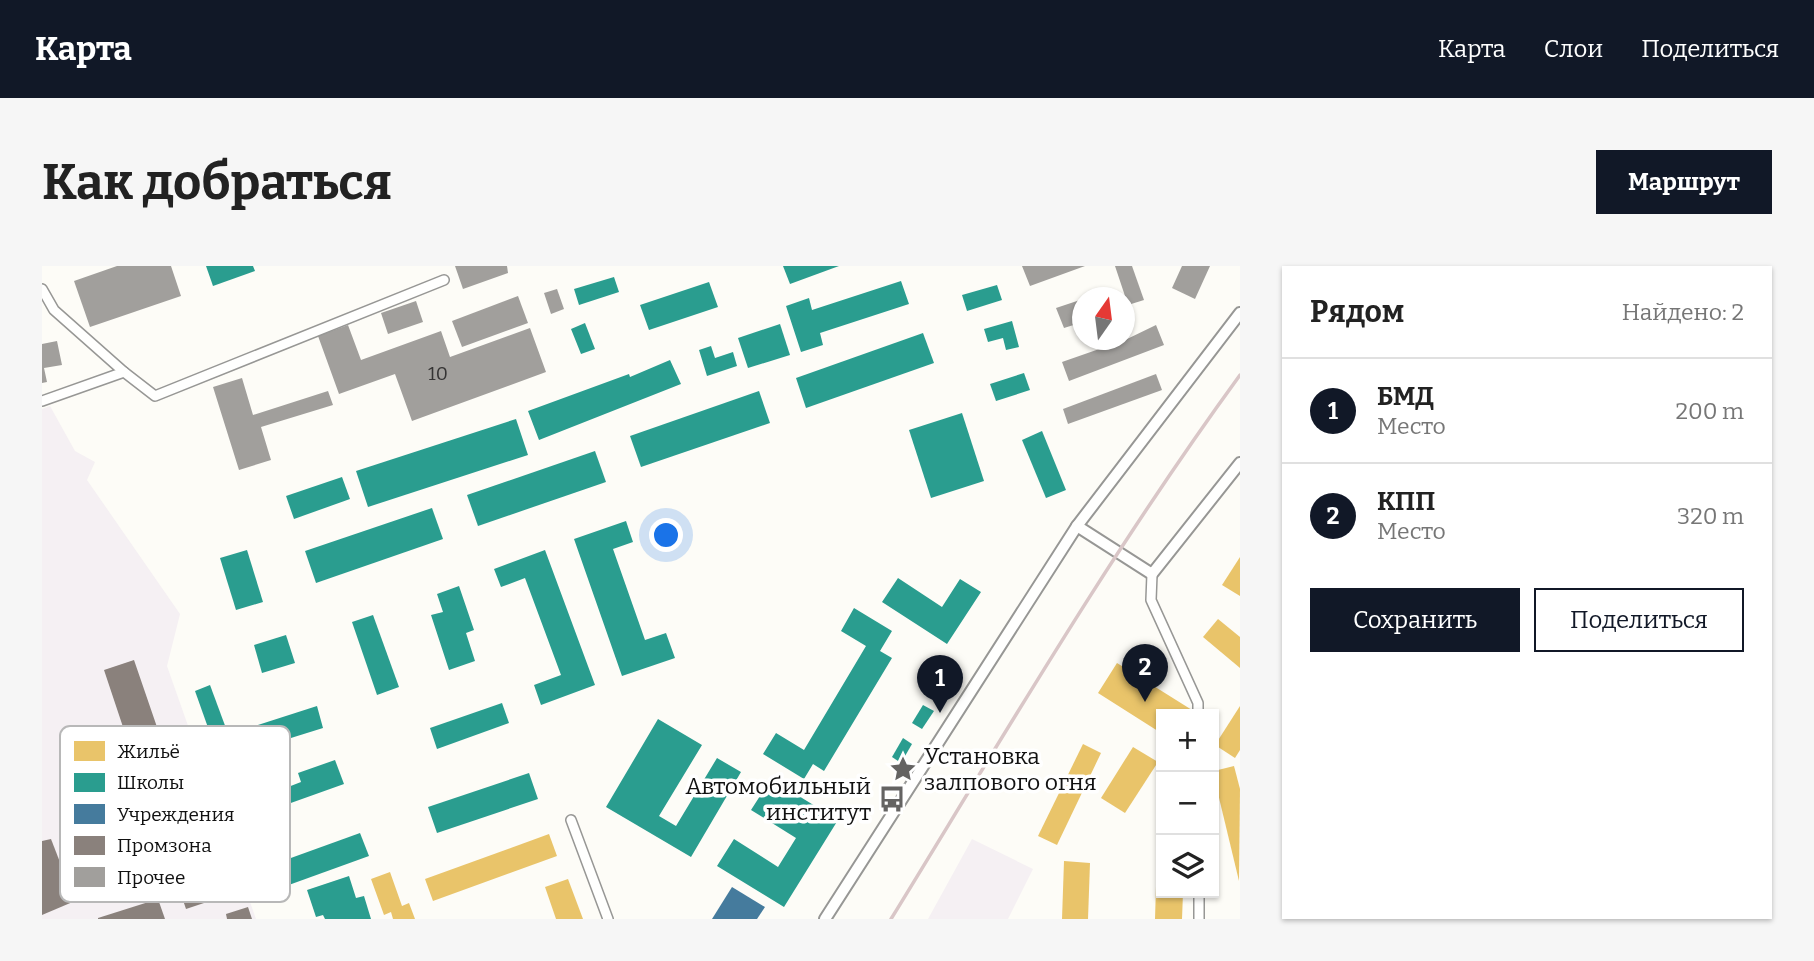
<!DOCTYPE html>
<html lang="ru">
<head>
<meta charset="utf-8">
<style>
  body { margin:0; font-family:Bitter,serif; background:#f6f6f6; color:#222 }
  .controls { position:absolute; right:21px; bottom:21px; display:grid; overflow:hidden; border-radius:0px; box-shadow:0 2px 5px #0004 }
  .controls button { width:63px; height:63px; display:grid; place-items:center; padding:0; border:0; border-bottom:2px solid #e0e0e0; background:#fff; color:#222; font:35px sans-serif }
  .compass { position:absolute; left:1030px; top:21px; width:63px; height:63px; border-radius:50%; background:#fff; box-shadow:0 2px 5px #0004; rotate:14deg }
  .you { position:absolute; left:625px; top:270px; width:24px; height:24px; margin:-18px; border:5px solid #fff; border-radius:50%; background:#1a73e8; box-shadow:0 0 0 10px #1a73e833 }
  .badge { display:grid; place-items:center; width:46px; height:46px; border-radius:50%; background:#111827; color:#fff; font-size:23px; font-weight:700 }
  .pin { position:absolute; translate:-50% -58px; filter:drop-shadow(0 2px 4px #0008) }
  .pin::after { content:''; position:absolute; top:37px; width:24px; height:21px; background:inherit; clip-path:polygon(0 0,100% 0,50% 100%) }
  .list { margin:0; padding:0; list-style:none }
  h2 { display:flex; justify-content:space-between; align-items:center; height:91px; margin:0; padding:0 28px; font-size:30px }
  h2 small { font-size:23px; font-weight:400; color:#767676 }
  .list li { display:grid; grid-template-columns:46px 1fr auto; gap:21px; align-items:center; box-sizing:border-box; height:105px; padding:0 28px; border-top:2px solid #e0e0e0 }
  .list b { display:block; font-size:26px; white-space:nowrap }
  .list p { margin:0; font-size:23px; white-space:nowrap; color:#767676 }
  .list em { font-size:23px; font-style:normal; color:#767676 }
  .actions { display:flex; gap:14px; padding:21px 28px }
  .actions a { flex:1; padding:16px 0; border:2px solid #111827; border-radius:0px; text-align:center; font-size:24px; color:#111827 }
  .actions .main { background:#111827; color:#fff }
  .icon { flex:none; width:38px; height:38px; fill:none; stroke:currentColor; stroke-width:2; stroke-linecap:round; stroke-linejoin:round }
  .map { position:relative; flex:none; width:1198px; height:653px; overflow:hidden; border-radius:0px }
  header { display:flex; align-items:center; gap:42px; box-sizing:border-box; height:98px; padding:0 35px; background:#111827; color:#fff }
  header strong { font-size:33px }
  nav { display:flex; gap:38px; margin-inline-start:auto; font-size:24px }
  .intro { display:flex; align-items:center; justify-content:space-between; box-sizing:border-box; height:168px; padding:0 42px }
  h1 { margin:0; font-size:49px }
  .button { padding:18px 32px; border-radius:0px; background:#111827; color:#fff; font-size:24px; font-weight:700 }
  main { display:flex; gap:42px; padding:0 42px }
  aside { flex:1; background:#fff; border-radius:0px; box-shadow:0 2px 5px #0004 }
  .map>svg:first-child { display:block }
  .industrial { fill:#f5f0f3 }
  .homes { fill:#e9c46a }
  .schools { fill:#2a9d8f }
  .public { fill:#457b9d }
  .industry { fill:#8a817c }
  .building { fill:#a19f9c }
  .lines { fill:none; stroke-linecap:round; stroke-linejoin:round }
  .minor-casing { stroke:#979795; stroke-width:12 }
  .tertiary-casing { stroke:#979795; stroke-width:14 }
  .minor { stroke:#fffffe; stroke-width:9 }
  .tertiary { stroke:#fffffe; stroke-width:10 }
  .rail { stroke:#d9c6c7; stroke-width:3.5 }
  .labels { text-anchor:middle; stroke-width:7; stroke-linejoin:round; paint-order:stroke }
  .number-label { font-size:19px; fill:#353434 }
  .poi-label { font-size:23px; fill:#111; stroke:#fff; text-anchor:start }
  .key { fill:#fff; stroke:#b8b8b8; stroke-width:2 }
  .key-label { font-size:19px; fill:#111 }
</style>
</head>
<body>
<header>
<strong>Карта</strong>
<nav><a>Карта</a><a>Слои</a><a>Поделиться</a></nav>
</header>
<div class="intro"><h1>Как добраться</h1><a class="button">Маршрут</a></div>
<main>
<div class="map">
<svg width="1198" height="653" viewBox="0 0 1198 653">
  <rect width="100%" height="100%" fill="#fdfcf7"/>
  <g class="industrial">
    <path d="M8,140L33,185L53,196L45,214L138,348L125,400L214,653H0V143Z"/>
    <path d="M930,573L991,603L966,653H886Z"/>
  </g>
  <g class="homes">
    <path d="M1198,291V330L1180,319Z"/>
    <path d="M1176,353L1198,371V402L1161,371Z"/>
    <path d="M1075,397L1150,444L1147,448H1119V467L1056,427Z"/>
    <path d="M1198,440V484L1193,492L1173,479Z"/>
    <path d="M1041,478L1059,487L1015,579L996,570Z"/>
    <path d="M1091,481L1116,496L1083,547L1059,532Z"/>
    <path d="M1192,500L1198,523L1197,615L1172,511V505Z"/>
    <path d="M1116,555H1119V627H1141L1140,653H1113Z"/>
    <path d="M507,568L515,590L391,635L383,613Z"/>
    <path d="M1022,595L1048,597L1046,653H1020Z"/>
    <path d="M348,606L360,640L367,637L373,653H351L349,646L342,649L329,613Z"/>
    <path d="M526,613L541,653H514L503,621Z"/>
  </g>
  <g class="schools">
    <path d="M164,0H211L213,5L171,20Z"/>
    <path d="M741,0H797L748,18Z"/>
    <path d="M572,11L577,26L537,39L532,23Z"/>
    <path d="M859,15L867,38L778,67L781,79L759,86L744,40L767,32L770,44Z"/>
    <path d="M667,16L676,41L607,64L598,39Z"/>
    <path d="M955,19L960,34L925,45L920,29Z"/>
    <path d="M970,55L977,81L964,84L961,72L946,76L942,63Z"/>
    <path d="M543,57L553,83L539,88L529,63Z"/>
    <path d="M738,58L748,89L706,102L696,72Z"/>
    <path d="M881,67L892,97L764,142L754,112Z"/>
    <path d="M669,80L673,92L691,86L695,100L665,110L657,84Z"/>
    <path d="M628,94L639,118L497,174L486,145L587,108L588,111Z"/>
    <path d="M982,107L988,124L954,135L948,118Z"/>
    <path d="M717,125L728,157L599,201L588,170Z"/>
    <path d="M920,147L942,215L889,232L867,164Z"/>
    <path d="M474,153L486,189L326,241L314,205Z"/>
    <path d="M1000,165L1024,224L1004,232L980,174Z"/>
    <path d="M553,185L564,216L436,260L425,229Z"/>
    <path d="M300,211L308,233L252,253L244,230Z"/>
    <path d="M390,242L401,273L274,317L263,285Z"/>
    <path d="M584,255L591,276L571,283L603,374L624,367L633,392L580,410L532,273Z"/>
    <path d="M205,284L221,336L194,344L178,292Z"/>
    <path d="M503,284L553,419L499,439L492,419L519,409L483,312L459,321L452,303Z"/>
    <path d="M856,312L900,341L918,313L939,326L905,378L840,336Z"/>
    <path d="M417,320L432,364L424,367L433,395L407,404L389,349L401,346L395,328Z"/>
    <path d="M812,342L850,365L838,385L850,392L782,505L771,498L762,513L721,488L734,467L762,484L824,380L799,365Z"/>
    <path d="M331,349L357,421L335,429L310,356Z"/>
    <path d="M244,369L253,397L220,407L212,379Z"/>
    <path d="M168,419L185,465L169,470L153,425Z"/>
    <path d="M460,437L467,457L395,483L388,462Z"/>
    <path d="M881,439L892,445L880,463L870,457Z"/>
    <path d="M275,440L281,462L198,488L191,467Z"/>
    <path d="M616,453L660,479L617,550L634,560L675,492L699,506L649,591L564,541Z"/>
    <path d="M861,472L870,478L859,497L850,491Z"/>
    <path d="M293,494L302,518L218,548L209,523L224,518L228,528L259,516L256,507Z"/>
    <path d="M487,507L496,533L395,567L386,541Z"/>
    <path d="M729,513L796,554L742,641L675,600L692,573L736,601L754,572L709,544Z"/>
    <path d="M318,567L327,590L244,620L235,597Z"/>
    <path d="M307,610L314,632L322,630L329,653H283L281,649L274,651L265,624Z"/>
  </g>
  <path class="public" d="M690,621L723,641L715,653H670Z"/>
  <g class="industry">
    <path d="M92,394L174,633L144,643L105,528L80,537L73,517L97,509L62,404Z"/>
    <path d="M9,573L33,635L0,649V575Z"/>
    <path d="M116,633L123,653H56V652Z"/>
    <path d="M206,641L210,653H185L184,648Z"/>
  </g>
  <g class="building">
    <path d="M75,0H129L139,30L48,61L32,15Z"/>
    <path d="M413,0H465L466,7L421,23Z"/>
    <path d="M980,0H1043L988,20Z"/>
    <path d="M1073,0H1090L1102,34L1086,39Z"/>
    <path d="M1140,0H1168L1153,33L1130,22Z"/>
    <path d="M515,23L522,43L509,48L502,27Z"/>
    <path d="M1067,24L1070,32H1046V31Z"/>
    <path d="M476,30L486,57L420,81L410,55Z"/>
    <path d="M1041,33V56L1022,62L1014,42Z"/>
    <path d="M374,35L381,56L346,68L339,47Z"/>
    <path d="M306,59L319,94L399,65L408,91L488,62L504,106L370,155L353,108L297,128L276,70Z"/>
    <path d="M1114,59L1122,79L1027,115L1020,96L1083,74Z"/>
    <path d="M15,75L20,99L2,102L5,116L0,117V78Z"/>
    <path d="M1114,108L1120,124L1026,158L1021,143Z"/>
    <path d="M200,112L211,149L286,125L291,139L219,161L229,194L197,204L171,121Z"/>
  </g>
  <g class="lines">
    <g class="minor-casing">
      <g id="minor">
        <path d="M0,23L12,44L82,106L0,135"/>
        <path d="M82,106L113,130L402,14"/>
        <path d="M1110,308L1109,334L1156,437V448"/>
        <path d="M529,554L566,653"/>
        <path d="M1157,627V653"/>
      </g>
    </g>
    <g class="tertiary-casing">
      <g id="tertiary">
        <path d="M1035,260L1110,308L1198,197"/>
        <path d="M783,653L1035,260L1198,47"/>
      </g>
    </g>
    <use href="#minor" class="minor"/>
    <use href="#tertiary" class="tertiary"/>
    <path class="rail" d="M849,653C962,469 1071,283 1198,109"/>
  </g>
  <defs>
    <g id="sight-bare" transform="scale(2.1)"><path d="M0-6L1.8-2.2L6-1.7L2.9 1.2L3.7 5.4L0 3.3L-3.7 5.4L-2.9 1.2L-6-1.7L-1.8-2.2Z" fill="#646362" stroke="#fff" stroke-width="2.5" paint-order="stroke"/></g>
    <g id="bus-bare" transform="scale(2.1)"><path d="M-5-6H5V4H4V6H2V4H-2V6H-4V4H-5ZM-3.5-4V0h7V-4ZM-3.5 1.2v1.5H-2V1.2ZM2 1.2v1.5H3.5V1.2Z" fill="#646362" stroke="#fff" stroke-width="2.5" paint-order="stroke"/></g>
  </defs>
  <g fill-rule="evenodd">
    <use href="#sight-bare" x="861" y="503"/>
    <use href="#bus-bare" x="850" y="533"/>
  </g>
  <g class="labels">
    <g class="number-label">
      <text x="396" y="114">10</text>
    </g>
    <g class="poi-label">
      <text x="882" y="498">Установка<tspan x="882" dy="26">залпового огня</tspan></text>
      <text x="829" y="528" text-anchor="end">Автомобильный<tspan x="829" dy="26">институт</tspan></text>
    </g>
  </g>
  <rect x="18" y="460" width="230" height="176" rx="10" class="key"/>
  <rect x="32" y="475" width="31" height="20" fill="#e9c46a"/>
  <rect x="32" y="507" width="31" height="19" fill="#2a9d8f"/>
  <rect x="32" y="538" width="31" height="20" fill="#457b9d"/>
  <rect x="32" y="570" width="31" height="19" fill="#8a817c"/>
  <rect x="32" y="601" width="31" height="20" fill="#a19f9c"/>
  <g class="key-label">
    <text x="75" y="492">Жильё</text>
    <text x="75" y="523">Школы</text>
    <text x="75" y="555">Учреждения</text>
    <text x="75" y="586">Промзона</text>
    <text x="75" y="618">Прочее</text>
  </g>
</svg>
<div class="controls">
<button>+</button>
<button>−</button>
<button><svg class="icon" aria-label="layers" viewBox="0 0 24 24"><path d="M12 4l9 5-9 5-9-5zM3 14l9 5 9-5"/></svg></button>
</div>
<svg class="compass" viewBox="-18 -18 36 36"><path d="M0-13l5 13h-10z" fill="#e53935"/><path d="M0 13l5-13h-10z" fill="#767676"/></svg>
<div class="you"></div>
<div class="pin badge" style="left:898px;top:447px">1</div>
<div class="pin badge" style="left:1103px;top:436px">2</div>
</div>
<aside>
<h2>Рядом<small>Найдено: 2</small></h2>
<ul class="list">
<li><span class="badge">1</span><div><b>БМД</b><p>Место</p></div><em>200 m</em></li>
<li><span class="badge">2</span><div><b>КПП</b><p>Место</p></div><em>320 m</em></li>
</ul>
<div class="actions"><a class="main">Сохранить</a><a>Поделиться</a></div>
</aside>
</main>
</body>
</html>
